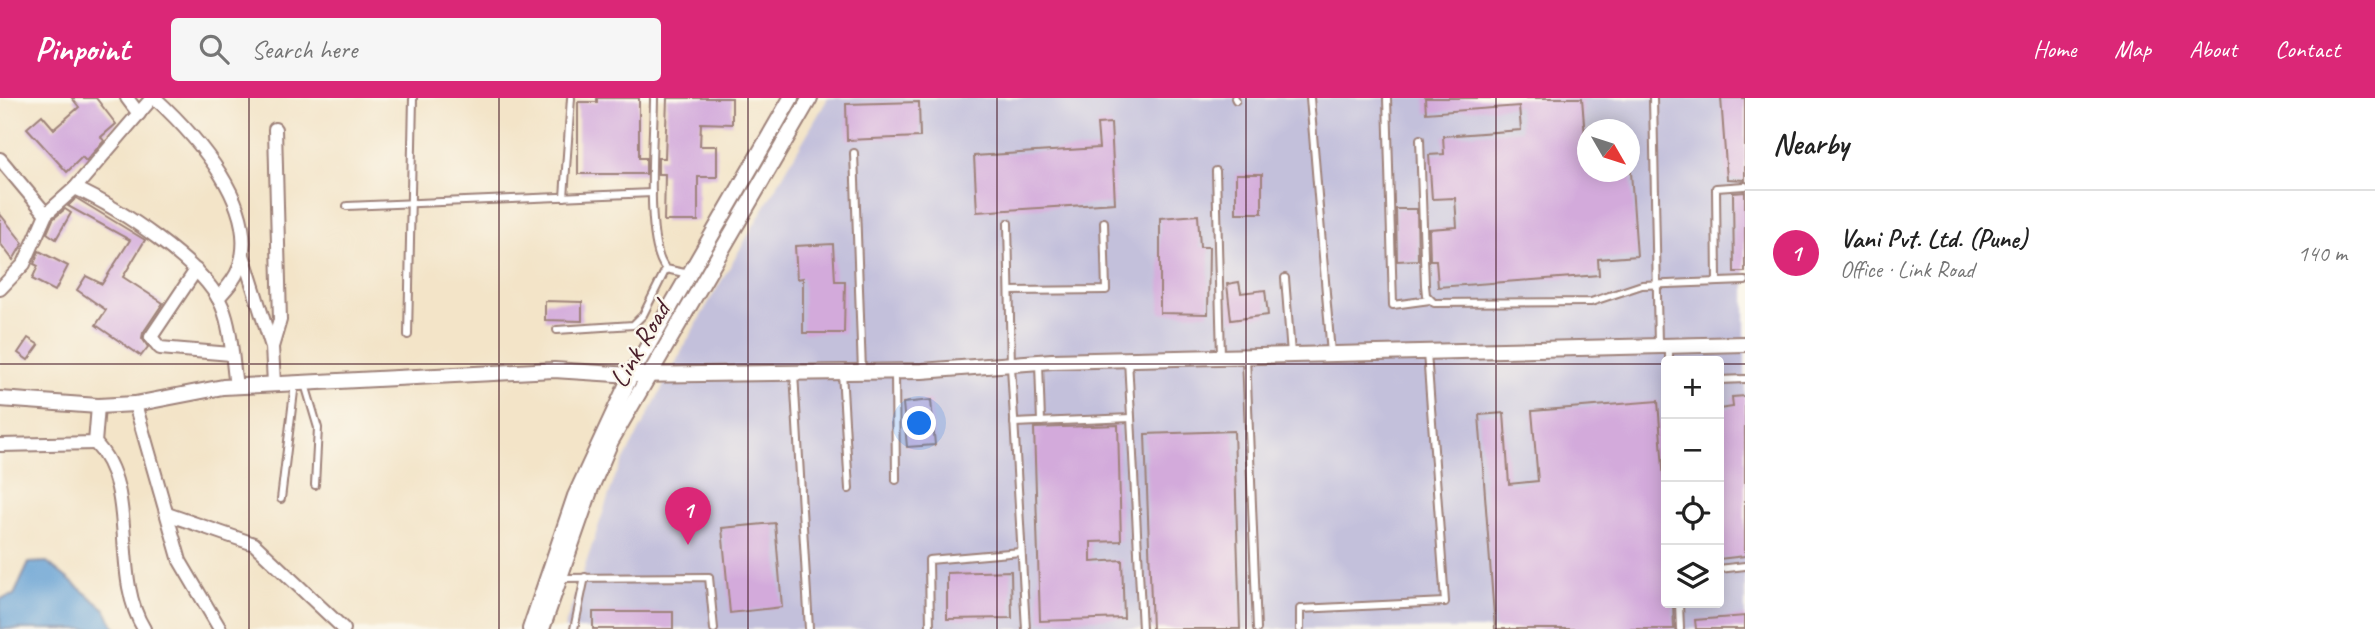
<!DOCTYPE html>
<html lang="en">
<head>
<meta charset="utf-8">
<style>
  body { margin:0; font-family:Caveat,sans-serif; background:#f6f6f6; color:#222 }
  .controls { position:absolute; right:21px; bottom:21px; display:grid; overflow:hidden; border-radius:7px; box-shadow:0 4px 18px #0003 }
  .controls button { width:63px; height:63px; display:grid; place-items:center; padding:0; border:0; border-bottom:2px solid #e0e0e0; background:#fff; color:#222; font:35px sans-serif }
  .compass { position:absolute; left:1577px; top:21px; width:63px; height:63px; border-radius:50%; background:#fff; box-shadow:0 4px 18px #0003; rotate:129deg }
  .you { position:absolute; left:920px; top:326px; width:24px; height:24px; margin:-18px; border:5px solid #fff; border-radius:50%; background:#1a73e8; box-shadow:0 0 0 10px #1a73e833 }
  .badge { display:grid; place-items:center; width:46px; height:46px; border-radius:50%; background:#db2777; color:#fff; font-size:23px; font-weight:700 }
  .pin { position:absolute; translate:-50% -58px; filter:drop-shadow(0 2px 4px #0008) }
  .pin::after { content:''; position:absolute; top:37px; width:24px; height:21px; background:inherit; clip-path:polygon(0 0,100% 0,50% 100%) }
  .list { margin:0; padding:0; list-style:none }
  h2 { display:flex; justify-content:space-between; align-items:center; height:91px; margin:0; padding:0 28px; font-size:30px }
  h2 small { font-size:23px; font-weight:400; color:#767676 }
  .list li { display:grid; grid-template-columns:46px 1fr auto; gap:21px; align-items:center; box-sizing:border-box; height:126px; padding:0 28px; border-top:2px solid #e0e0e0 }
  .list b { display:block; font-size:26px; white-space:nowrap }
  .list p { margin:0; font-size:23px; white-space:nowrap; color:#767676 }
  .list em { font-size:23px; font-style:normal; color:#767676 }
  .icon { flex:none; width:38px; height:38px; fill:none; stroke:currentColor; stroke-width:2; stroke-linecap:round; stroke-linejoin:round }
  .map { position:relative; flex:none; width:1745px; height:531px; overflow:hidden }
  header { display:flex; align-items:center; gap:42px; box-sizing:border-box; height:98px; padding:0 35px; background:#db2777; color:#fff }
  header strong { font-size:33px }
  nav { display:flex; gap:38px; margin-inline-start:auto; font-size:24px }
  .search { width:490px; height:63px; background:#f6f6f6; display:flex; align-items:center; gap:18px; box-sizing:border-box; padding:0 24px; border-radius:7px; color:#767676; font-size:26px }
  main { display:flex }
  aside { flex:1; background:#fff }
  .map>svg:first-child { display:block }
  .industrial { fill:#c3c0db; fill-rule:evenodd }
  .water { fill:#629fd3; stroke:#565f7f; stroke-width:2 }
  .building { fill:#d3aadb }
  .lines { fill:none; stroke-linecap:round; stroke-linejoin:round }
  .service-casing { stroke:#9e827a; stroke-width:10 }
  .minor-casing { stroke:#9e827a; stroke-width:16 }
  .tertiary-casing { stroke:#9e827a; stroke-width:18 }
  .service { stroke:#fff; stroke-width:6 }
  .minor { stroke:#fff; stroke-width:12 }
  .tertiary { stroke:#fff; stroke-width:14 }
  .grid { fill:none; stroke:#4a1f2b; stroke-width:2; stroke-opacity:0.55 }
  .labels { text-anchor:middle; stroke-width:5; stroke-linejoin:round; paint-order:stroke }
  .street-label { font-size:28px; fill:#4a1f2b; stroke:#fbf7ec }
</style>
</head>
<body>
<header>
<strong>Pinpoint</strong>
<div class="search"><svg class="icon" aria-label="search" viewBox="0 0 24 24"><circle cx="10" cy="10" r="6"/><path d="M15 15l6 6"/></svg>Search here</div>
<nav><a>Home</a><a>Map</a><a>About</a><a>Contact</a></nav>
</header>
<main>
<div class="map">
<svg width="1745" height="531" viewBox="0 0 1745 531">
  <rect width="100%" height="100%" fill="#fbf7ec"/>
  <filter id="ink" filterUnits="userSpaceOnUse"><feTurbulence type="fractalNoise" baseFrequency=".0143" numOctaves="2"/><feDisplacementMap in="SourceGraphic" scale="14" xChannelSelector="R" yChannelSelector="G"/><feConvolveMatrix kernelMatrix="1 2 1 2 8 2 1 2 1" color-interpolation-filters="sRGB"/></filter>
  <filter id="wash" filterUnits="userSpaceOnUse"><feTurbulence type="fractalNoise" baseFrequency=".00686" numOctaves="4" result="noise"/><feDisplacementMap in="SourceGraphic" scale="28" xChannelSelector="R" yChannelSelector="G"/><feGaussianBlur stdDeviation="1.57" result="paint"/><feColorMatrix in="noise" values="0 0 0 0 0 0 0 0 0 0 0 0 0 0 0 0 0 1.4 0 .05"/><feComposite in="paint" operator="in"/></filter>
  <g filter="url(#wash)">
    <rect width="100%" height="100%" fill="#f3e4c8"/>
    <path class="industrial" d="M828,0H1745V531H564L615,379L694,230ZM1588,32H1630V74H1588ZM1666,263H1719V505H1666Z"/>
    <path class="water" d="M47,464L105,511L116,531H0V501L14,497L29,465Z"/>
    <g id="blocks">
      <g class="building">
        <path d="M72,0H96L116,26L101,39L104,43L86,63L82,59L67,74L27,30L42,17L54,31L79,9Z"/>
        <path d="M597,0H639V60H646V76H578V4H597Z"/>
        <path d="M667,0H732V26L701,25L700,48H717V79H698V123H664L665,76H658V60H665Z"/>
        <path d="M1425,0H1582L1585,39H1587V74H1631L1637,158L1598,161L1599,177L1438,189L1436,162H1430L1429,131L1457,129L1455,100L1432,101L1429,57L1444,56L1443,38L1521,32L1519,8L1426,15Z"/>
        <path d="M1721,0H1745V82L1727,81Z"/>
        <path d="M919,4L920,39L847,42L846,6Z"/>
        <path d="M1111,25L1115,105L977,114L974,58L1099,50L1097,26Z"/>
        <rect x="1236" y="76" width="26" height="39"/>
        <path d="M1745,94V174H1734L1733,95Z"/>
        <path d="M76,100L145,142L123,179L163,205L143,235L142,240L148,249L141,258L96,227L106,212L77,192L86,178L102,186L130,142L68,108Z"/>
        <path d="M65,111L71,115L56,141L47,135L53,121Z"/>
        <path d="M1396,111H1417L1418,162L1397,163Z"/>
        <path d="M0,116L23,145L13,162L0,145Z"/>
        <path d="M1198,117L1200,149H1209L1208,216L1160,215V120Z"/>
        <path d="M833,146L835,183H845L844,235H803V180L797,181L795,148Z"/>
        <path d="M39,153L68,168L55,193L32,181L38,168L34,166Z"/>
        <path d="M1239,184L1241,195L1265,192L1268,217L1231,222L1227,186Z"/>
        <path d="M545,203L582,204V223L545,222Z"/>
        <path d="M28,240L39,247L28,262L18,255Z"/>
        <path d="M1745,298V458L1719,461V311L1733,309L1732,299Z"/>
        <path d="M931,302L935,347L907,349L903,305Z"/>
        <path d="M1658,303L1666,411V505H1673L1674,531H1495L1479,317L1504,315L1509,386L1538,383L1532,313Z"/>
        <path d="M1118,327L1121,443L1091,444V464L1122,462L1124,520L1040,523L1034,330Z"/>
        <path d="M1234,333L1240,531H1152L1145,336Z"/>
        <path d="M775,425L782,509L730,515L722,430Z"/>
        <path d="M1011,473L1012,520L947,521V475Z"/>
        <rect x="593" y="514" width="80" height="17"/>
        <path d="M1745,518V531H1696L1695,522Z"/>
      </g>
    </g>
  </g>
  <g filter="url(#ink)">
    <use href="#blocks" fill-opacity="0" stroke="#9e827a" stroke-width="2"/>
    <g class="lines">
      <g class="service-casing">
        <g id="service">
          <path d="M654,0C654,35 644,147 666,171L689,176"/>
          <path d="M1235,0L1236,2"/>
          <path d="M1310,0L1331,256"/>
          <path d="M1387,0L1393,207L1430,202"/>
          <path d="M1653,0L1658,246"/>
          <path d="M1420,41L1425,187L1426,197L1434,205L1591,204L1642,187L1745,183"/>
          <path d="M854,55L862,273"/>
          <path d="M1216,73L1221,258"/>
          <path d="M564,99L571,0"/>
          <path d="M347,108L652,95"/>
          <path d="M1008,125L1011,268L1026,531"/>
          <path d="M1285,180L1291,256"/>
          <path d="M1717,184L1716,90L1745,88"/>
          <path d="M1010,193L1106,192L1104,124"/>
          <path d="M557,232L633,227L643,217L666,171"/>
          <path d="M408,237L413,0"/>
          <path d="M1669,249V263"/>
          <path d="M1246,259L1257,531"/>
          <path d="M1128,261L1142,531"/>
          <path d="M1039,265L1041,324"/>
          <path d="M842,274L849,391"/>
          <path d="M794,275L809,531"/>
          <path d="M895,275L896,382"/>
          <path d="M1719,282L1745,281"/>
          <path d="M305,286L318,330L315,387"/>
          <path d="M1014,325L1131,320"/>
          <path d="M281,401L295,285"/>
          <path d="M1719,471L1745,468"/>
          <path d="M561,480L709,479L714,531"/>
          <path d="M1679,505L1680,531"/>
          <path d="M574,531L585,479"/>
          <path d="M930,531L929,462L1021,454"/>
          <path d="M1300,531V511L1445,504L1427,255"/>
        </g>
      </g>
      <g class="minor-casing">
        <g id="minor">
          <path d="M127,0L139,16"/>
          <path d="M155,0C195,37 261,109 239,170C235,182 226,191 218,200"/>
          <path d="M0,61L46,116"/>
          <path d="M75,90L152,0"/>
          <path d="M243,157L272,249L274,285"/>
          <path d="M196,172L151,239L160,250L231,256"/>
          <path d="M0,191L24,166L46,116L75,90C117,109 204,165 222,208C232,232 232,262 236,288"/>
          <path d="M272,249L280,222L275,31"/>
          <path d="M135,306L180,463L220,531"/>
          <path d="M95,345C140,391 110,476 144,531"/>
          <path d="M0,347L95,345L98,308"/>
          <path d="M167,416L254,446L344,531"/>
        </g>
      </g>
      <g class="tertiary-casing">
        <g id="tertiary">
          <path d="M0,301L98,308L135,306L223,289L554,272L631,277L922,273L1052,263L1745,246"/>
          <path d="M530,531L575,398L631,277L791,0"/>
          <path d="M542,531L591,390L611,343L810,0"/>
        </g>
      </g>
      <use href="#service" class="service"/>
      <use href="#minor" class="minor"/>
      <use href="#tertiary" class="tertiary"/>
    </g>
  </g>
  <path class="grid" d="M249,0V531M499,0V531M748,0V531M997,0V531M1246,0V531M1496,0V531M0,266H1666M1719,266H1745"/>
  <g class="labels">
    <g class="street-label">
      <text transform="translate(639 246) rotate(-60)" y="10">Link Road</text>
    </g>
  </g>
</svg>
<div class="controls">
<button>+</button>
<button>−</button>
<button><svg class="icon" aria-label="locate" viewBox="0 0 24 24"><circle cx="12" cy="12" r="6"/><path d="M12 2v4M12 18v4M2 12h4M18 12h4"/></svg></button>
<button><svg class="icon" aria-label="layers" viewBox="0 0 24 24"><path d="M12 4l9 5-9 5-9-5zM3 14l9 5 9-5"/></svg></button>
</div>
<svg class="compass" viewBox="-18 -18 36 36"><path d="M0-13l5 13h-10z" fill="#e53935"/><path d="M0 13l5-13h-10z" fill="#767676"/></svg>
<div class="you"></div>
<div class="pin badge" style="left:688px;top:447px">1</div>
</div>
<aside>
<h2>Nearby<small></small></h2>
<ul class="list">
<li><span class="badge">1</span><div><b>Vani Pvt. Ltd. (Pune)</b><p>Office · Link Road</p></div><em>140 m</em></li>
</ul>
</aside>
</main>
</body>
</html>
